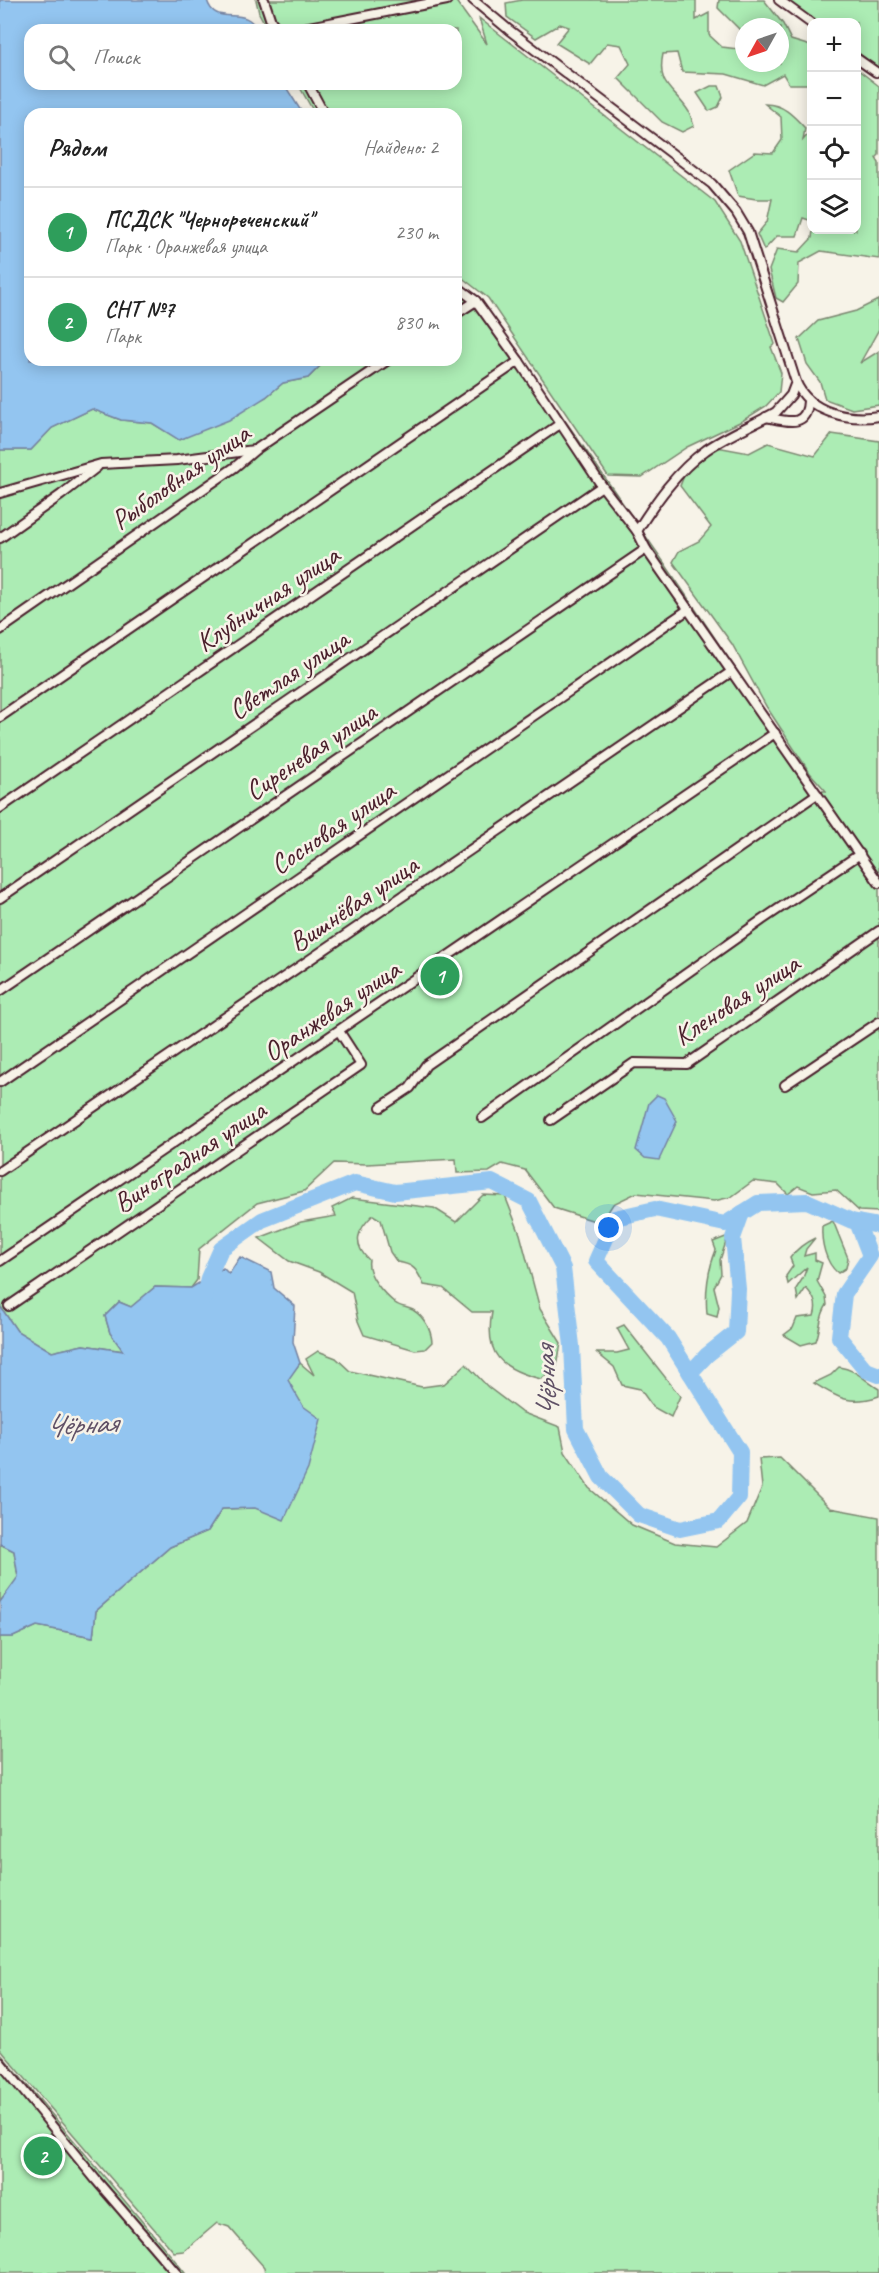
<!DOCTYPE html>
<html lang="ru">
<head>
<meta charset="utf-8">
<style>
  body { margin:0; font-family:Caveat,sans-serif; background:#f6f6f6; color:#222 }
  .controls { position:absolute; right:18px; top:18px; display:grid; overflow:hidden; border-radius:12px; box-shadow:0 3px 15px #0003 }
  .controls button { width:54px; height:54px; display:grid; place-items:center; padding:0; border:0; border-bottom:2px solid #e0e0e0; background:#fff; color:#222; font:30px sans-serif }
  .compass { position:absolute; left:735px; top:18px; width:54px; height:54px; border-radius:50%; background:#fff; box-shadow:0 3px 15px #0003; rotate:230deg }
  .you { position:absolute; left:609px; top:1228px; width:21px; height:21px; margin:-15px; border:4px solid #fff; border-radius:50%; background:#1a73e8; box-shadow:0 0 0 9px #1a73e833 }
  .badge { display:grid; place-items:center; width:39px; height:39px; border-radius:50%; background:#4a1f2b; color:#fff; font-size:20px; font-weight:700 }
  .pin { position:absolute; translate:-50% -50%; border:3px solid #fff; box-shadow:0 2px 6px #0006 }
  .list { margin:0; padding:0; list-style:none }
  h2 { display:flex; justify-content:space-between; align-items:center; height:78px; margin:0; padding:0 24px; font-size:26px }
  h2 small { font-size:20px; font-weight:400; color:#767676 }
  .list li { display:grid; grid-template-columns:39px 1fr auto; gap:18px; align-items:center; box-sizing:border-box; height:90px; padding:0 24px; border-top:2px solid #e0e0e0 }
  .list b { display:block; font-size:22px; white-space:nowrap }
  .list p { margin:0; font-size:20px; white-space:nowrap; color:#767676 }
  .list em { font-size:20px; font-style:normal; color:#767676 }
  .icon { flex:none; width:33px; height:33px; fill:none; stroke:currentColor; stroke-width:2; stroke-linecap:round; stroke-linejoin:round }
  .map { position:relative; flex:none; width:879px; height:2273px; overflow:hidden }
  .search { position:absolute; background:#fff; box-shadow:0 3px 15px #0003; left:24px; top:24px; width:438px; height:66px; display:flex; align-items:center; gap:15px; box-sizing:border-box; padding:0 21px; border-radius:18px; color:#767676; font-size:22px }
  .panel { position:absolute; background:#fff; box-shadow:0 3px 15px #0003; left:24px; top:108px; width:438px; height:258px; border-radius:18px }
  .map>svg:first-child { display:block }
  .green { fill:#acecb4; stroke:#7b8670; stroke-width:1.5 }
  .water { fill:#93c5f0; stroke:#7683a1; stroke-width:1.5 }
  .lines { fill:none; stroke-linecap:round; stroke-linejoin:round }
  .river { stroke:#93c5f0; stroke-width:16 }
  .street-casing { stroke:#4a1f2b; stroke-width:12 }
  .street { stroke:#f7f3e8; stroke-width:8 }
  .labels { text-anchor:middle; stroke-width:5; stroke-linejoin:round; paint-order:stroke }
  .street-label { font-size:28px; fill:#4a1f2b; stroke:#f7f3e8 }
  .water-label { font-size:30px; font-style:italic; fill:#605166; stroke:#f7f3e8 }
</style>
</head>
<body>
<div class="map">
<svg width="879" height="2273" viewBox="0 0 879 2273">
  <rect width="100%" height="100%" fill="#f7f3e8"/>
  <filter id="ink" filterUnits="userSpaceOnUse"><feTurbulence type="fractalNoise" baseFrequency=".0167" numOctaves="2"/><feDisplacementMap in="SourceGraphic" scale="12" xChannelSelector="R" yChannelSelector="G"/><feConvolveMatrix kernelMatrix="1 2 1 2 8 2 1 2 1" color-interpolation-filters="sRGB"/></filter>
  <g filter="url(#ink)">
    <g class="green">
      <path d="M256,0H455L487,44L479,18L715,202L740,241L775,344L771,347L781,373L779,392L766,406L742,421L687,447L642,477L608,476L488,298L456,273V114H315L298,84H456V30H268L259,13Z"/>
      <path d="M522,0H696V20L709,13V35L722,47L738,49L744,44V63H780V27H744V34L718,8L719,0H764L783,24L791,40L811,46V84H789L783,74L763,85L726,74L682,72L677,53L663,54C656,87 675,89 689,112C691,116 692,121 694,126L682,132L662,122L618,78L630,64L621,45L607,43L590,64L556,43L569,27L560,24L536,38L507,17L506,3Z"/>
      <path d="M785,0H879V69L857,52L856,22H816Z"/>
      <path d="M857,69L879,86V155L876,158L879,163V259L821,251L799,263L798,284L783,302L776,298L769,270L777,249L799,252L812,238L813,230H856Z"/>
      <path d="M711,86H719L723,97L718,107L709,111L697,93Z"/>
      <path d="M765,104C783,104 793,115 805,128L803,140L811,131L812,221L803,218L797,236H777L764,250L757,234L767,222L772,199H756L738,196L729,170L755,152L773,153L782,140L781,117Z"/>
      <path d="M456,280L479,297L663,561L818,791H826L810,773L766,706L732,644L673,562L679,551L699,541L711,527L680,486L685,473L717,447L749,453L768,443L815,456L832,434L879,441V1212L859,1211L836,1190L813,1192L798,1186L788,1194L778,1184L753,1181L731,1197L714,1201L636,1193L613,1204L601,1223L554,1208L525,1170L502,1164L489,1172L457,1173L456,1159L367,1164L334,1163L304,1191L257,1203L199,1249L197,1280L191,1288L155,1287L131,1307L119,1302L105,1316L110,1333L124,1351L83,1345L52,1352L17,1331L0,1306V450H31L52,428L92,409L121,420L152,423L180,440L266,397L283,383L308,378L326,360H456Z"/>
      <path d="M878,300L879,329L860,363L879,351V405L852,409L825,399L820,382L807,364L799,339L818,321L856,311Z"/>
      <path d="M483,1195L505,1196L520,1234L540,1309L561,1343L557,1366L541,1379C501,1369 484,1355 492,1312H472L443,1288L424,1285C417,1270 414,1264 397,1262L390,1252L381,1220L373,1215C357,1230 352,1244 369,1260C366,1275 384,1294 395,1303C400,1307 407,1307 413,1310C424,1317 431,1329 432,1342L425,1349L415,1350L364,1335L358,1321L352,1292L319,1272L289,1261L259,1238L301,1222L336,1216L332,1208L352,1198L434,1208L456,1222Z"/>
      <path d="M833,1221L848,1258L846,1268L838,1273C825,1263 821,1241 822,1226Z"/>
      <path d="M728,1236L720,1260L721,1274L714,1287L719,1307L717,1317L707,1314C705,1292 708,1270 716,1250L713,1242Z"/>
      <path d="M815,1238L806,1249L804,1256L815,1253V1260L822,1263L817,1281L826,1297L827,1305C819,1316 821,1328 816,1341L801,1345L784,1335L793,1328L797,1318L814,1316C818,1304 814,1297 806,1288L798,1300L796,1289L803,1278L807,1267L788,1284L786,1276L793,1266L790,1258C797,1248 804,1243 815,1238Z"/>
      <path d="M624,1325L680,1396L671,1417L653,1407L640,1389L622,1385L614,1367L597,1353H617L629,1350L617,1328Z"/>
      <path d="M318,1351L336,1358L350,1371L422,1387L444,1384L466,1364L488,1387L521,1412L560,1427L565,1452L589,1488L632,1525L675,1543L716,1547L747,1523L762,1487L759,1459L780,1458L830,1508L879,1517V2273H265L264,2267L229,2227L217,2223L184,2251L174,2252L0,2049V1637H13L37,1626L93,1637L96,1611L170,1547L208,1531L222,1509L255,1508L303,1406L287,1380L300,1363L314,1375L306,1359Z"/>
      <path d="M839,1367C856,1369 865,1381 879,1389V1396C850,1406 838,1398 814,1383L831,1375Z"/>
      <path d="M0,1544L14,1551L18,1578L0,1602Z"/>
      <path d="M0,2053L173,2258L185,2273H0Z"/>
    </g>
    <g class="water">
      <path d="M0,0H207C215,29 246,3 257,30H30V84H284L303,114H30V360H326L308,378L283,383L266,397L229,420L179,440L152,423L121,420L92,409L52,428L31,450H0Z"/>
      <path d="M657,1095L664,1098L677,1121L659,1160L645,1158L636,1150L649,1103Z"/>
      <path d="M240,1257L271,1272L274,1288L295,1306L293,1342L300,1363L288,1380L303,1406L321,1419L308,1469L284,1520L255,1508L222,1509L208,1531L170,1547L96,1611L93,1637L37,1626L13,1637H0V1602L18,1577L14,1551L0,1544V1306L17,1331L52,1352L83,1345L123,1351L110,1333L105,1316L119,1302L131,1307L155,1287L191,1288L223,1268L229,1274Z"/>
    </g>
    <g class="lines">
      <g class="river">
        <path d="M857,1222L870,1256L844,1294L839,1337L866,1370L879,1375"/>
        <path d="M204,1298L208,1278L221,1249L262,1220L355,1183L395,1192L492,1182L529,1201L563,1268L572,1346L576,1429L601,1477L639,1515L680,1529L719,1521L739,1497L740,1452L668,1338L596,1261L615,1218L655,1209L725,1224L758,1203L807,1201L852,1221L879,1226"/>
        <path d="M690,1373L707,1355L736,1332L738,1289L733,1238L742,1213"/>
      </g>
      <g class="street-casing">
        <g id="street">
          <path d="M264,0L271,21L278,30"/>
          <path d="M473,0L509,30L712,184L736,212L748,232L796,382L791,395L776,412C753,425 728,435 706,450C677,471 656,501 637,531"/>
          <path d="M779,0L812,24"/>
          <path d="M294,30L447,0"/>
          <path d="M856,58L876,72"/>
          <path d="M308,84L324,114"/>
          <path d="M456,286L476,301L519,361L602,486L637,531L646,549L879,883"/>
          <path d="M456,314L476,301"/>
          <path d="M796,382C809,413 849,421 879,416"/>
          <path d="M766,417C786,421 807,429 808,401"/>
          <path d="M0,493L101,464L177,460L254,450"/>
          <path d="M0,538L61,495L97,467"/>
          <path d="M0,630L235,467L255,450L388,360"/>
          <path d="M0,717L519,361"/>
          <path d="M0,808L560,424"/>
          <path d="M0,898L602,486"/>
          <path d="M0,991L646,549"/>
          <path d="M0,1082L689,609"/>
          <path d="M785,1085L879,1022"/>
          <path d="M381,1107L410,1088L426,1065L817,794"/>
          <path d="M482,1118L762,920L860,854"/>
          <path d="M551,1120L634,1063L687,1064L879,931"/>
          <path d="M0,1171L731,672"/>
          <path d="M0,1261L775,733"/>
          <path d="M9,1306L361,1065L339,1031"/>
          <path d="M0,2062L96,2180L176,2273"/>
        </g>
      </g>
      <use href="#street" class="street"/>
    </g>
  </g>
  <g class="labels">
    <g class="street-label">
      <text transform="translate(180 476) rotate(-35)" y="10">Рыболовная улица</text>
      <text transform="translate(267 598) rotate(-34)" y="10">Клубничная улица</text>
      <text transform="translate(288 674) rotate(-34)" y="10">Светлая улица</text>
      <text transform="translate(310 751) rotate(-34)" y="10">Сиреневая улица</text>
      <text transform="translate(332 827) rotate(-34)" y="10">Сосновая улица</text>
      <text transform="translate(353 903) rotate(-34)" y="10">Вишнёвая улица</text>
      <text transform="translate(736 999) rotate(-33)" y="10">Кленовая улица</text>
      <text transform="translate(331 1010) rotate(-34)" y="10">Оранжевая улица</text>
      <text transform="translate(189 1156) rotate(-34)" y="10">Виноградная улица</text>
    </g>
    <g class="water-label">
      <text transform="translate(546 1382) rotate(-93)" y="10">Чёрная</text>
      <text transform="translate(81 1424) rotate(-3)" y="10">Чёрная</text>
    </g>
  </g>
</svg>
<div class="controls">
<button>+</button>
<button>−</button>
<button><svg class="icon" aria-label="locate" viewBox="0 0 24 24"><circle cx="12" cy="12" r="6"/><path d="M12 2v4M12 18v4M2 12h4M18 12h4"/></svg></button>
<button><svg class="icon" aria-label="layers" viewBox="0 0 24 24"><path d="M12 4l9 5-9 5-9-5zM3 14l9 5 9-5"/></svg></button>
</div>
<svg class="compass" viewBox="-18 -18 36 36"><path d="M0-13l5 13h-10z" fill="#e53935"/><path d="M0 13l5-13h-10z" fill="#767676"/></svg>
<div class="you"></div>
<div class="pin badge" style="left:440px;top:976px;background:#2e9e5b">1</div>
<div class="pin badge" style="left:43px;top:2156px;background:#2e9e5b">2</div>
<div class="search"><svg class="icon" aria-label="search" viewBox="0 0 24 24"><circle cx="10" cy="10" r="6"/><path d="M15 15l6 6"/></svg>Поиск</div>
<section class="panel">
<h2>Рядом<small>Найдено: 2</small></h2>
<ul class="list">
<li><span class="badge" style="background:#2e9e5b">1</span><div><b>ПСДСК &quot;Чернореченский&quot;</b><p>Парк · Оранжевая улица</p></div><em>230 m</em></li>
<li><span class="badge" style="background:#2e9e5b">2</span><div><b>СНТ №7</b><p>Парк</p></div><em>830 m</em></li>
</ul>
</section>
</div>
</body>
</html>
